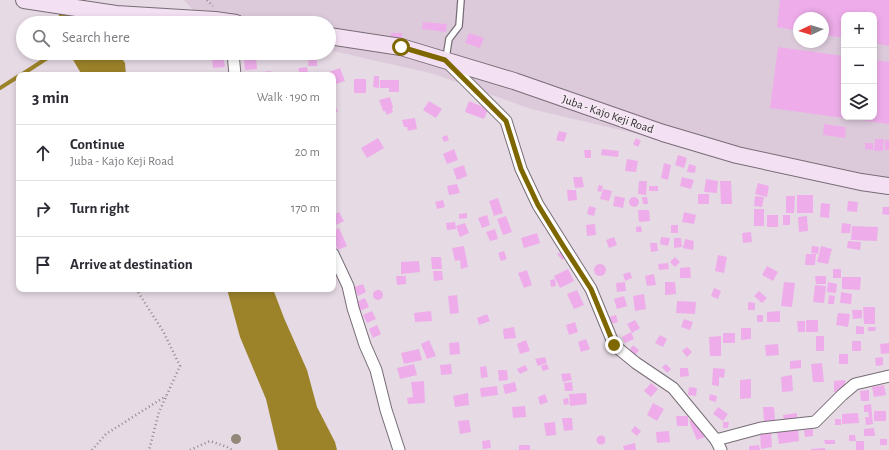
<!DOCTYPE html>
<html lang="en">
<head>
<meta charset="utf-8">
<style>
  body { margin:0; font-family:"Alegreya Sans",sans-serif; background:#f2f2f3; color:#2b2b33 }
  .controls { position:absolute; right:12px; top:12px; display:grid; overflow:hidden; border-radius:8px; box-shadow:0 2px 6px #0003 }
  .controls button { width:36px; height:36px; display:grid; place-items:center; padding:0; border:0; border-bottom:1px solid #e1e1e2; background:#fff; color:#2b2b33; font:20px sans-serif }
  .compass { position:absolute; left:793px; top:12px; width:36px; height:36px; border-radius:50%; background:#fff; box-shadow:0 2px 6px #0003; rotate:266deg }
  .stop { position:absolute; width:12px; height:12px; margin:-9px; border:3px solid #7f6700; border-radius:50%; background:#fff }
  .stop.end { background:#7f6700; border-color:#fff; box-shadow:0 1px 4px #0008 }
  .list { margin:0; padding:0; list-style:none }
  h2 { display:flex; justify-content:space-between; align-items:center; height:52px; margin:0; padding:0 16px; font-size:17px }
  h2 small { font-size:13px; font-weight:400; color:#7c7c81 }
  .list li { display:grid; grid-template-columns:26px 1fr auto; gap:12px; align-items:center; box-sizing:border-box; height:56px; padding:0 16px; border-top:1px solid #e1e1e2 }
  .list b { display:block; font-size:15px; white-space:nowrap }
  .list p { margin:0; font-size:13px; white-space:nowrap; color:#7c7c81 }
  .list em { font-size:13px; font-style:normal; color:#7c7c81 }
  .icon { flex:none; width:22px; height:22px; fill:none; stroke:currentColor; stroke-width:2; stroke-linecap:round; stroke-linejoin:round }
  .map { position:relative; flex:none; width:889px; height:450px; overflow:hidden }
  .search { position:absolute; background:#fff; box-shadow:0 2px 6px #0003; left:16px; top:16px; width:320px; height:44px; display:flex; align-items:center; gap:10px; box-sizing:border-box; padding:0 14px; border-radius:22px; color:#7c7c81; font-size:15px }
  .panel { position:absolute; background:#fff; box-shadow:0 2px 6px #0003; left:16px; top:72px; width:320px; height:220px; border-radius:8px }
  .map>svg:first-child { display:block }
  .built { fill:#dccadb; fill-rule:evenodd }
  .water { fill:#9c832a }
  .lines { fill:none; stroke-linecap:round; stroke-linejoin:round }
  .stream { stroke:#9c832a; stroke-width:4 }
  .building { fill:#eeadea }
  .lane-casing { stroke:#776d76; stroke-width:8 }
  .street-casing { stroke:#776d76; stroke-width:13 }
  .secondary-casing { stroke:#776d76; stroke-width:18 }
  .path { stroke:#918890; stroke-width:2.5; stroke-dasharray:1 3; stroke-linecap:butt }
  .lane { stroke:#fff; stroke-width:5.5 }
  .street { stroke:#fff; stroke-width:11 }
  .secondary { stroke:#f4e0f3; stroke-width:16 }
  .tree { fill:#928778 }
  .route { stroke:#7f6700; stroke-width:5 }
  .labels { text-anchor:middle; stroke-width:3.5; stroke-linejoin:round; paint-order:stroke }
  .street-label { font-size:12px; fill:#322e32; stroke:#f4e8f2 }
</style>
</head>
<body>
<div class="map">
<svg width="889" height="450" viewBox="0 0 889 450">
  <rect width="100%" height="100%" fill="#e6dae5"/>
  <path class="built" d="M184,0H889V190L845,186L778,173L659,139L531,109L434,74L329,50V23H205ZM844,15H874V117H844ZM799,18H823V42H799Z"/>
  <g class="water">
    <path d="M66,0H85L98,23H58L60,7Z"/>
    <path d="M69,53H118L125,63L126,75H82Z"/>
    <path d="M227,289H273L284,318L307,370L317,407L335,442L337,450H278L266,399L240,337Z"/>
  </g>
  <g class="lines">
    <g class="stream">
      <path d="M21,75L55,53"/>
      <path d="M0,88L19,76"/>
    </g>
  </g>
  <g class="building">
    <path d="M780,0H889V46L874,43V15H844V38L823,35V18H799V31L777,27Z"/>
    <path d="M423,22L447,24L446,32L422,29Z"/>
    <rect x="391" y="33" width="11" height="7"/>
    <path d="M469,33L484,38L480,48L465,43Z"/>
    <path d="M778,47L844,56V118L770,108Z"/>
    <path d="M309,56H317V66H308Z"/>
    <path d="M223,57L225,67L213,68L212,58Z"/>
    <path d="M256,58L257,69L245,70L244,59Z"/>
    <path d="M874,60L889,62V124L845,118L874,117Z"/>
    <path d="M307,67L308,74L300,75L298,68Z"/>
    <path d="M340,68L345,81L333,85V75H330L329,72Z"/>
    <path d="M271,71L272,75H262V72Z"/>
    <path d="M374,76H379V88L373,87Z"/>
    <rect x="354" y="79" width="12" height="14"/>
    <path d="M380,80H399V92H389V88H380Z"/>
    <path d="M390,97L393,107L392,108L393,112L387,115L385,111H383L379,100Z"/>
    <path d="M429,101L442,109L436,118L423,110Z"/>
    <path d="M469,101L488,109L484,119L465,112Z"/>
    <path d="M333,103L338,111L333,115Z"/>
    <path d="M415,118L417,129L408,131L407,127H404L402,120Z"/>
    <path d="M824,124L846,127L845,138L823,135Z"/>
    <path d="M559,131L567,133L564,142L556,140Z"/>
    <path d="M447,135L449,140L444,142L442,137Z"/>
    <path d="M378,138L384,148L367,158L361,148Z"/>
    <path d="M636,138L641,141L638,147L633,144Z"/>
    <path d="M875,139H884L883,151H874Z"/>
    <rect x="885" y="140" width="4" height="10"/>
    <path d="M865,143H873V150L865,149Z"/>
    <path d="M454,149L458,160L447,164L443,154Z"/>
    <path d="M602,149L619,151L618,157L601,155Z"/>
    <path d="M584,150H591V158H585Z"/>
    <path d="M678,155L687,158L684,168L675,165Z"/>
    <path d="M627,159L638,161L636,172L625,171Z"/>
    <path d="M664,163L671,165L668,180L661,178Z"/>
    <path d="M689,164L696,166L695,173L687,172Z"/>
    <path d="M464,165L467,176L457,180L453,169Z"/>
    <path d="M573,177H582L584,187L575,188Z"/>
    <path d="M682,177L694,180L691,189L680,186Z"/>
    <path d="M706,179L718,181L717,193L704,192Z"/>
    <path d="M639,181H647L646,195L638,194Z"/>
    <path d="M720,181H731L732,204H721Z"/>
    <path d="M758,183L769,186L767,197L755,194Z"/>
    <path d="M457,184L460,193L449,195L447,186Z"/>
    <path d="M599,185L603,186L601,192L597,191Z"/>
    <rect x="649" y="186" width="9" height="5"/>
    <path d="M603,189L612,191L609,201L600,199Z"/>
    <path d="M567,190H576L577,200L568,201Z"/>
    <rect x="698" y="194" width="11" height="10"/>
    <rect x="797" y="195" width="16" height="18"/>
    <path d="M615,196L625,198L623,208L613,206Z"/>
    <path d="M755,196L764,197L762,207L754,206Z"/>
    <path d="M786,196H795L794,213H786Z"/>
    <path d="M642,197H647L648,204H643Z"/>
    <circle cx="634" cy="202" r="5"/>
    <path d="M498,198L503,213L494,216L489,201Z"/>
    <path d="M443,200L445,207L437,209L435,202Z"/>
    <path d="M848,201L858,202L857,212L847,211Z"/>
    <path d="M821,203L830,204L829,218L820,217Z"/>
    <path d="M589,206L596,208L594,216L587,214Z"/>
    <path d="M883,207H889V215L882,214Z"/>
    <rect x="754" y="209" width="10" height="17"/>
    <path d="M638,210H649L650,221L639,222Z"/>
    <path d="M339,212L344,221L334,226L333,224V215Z"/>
    <path d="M684,212L696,215L694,224L682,222Z"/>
    <path d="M467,213V218L459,219V214Z"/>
    <path d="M487,215L490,225L482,228L478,218Z"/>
    <rect x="767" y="215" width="11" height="12"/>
    <rect x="783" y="215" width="7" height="10"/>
    <path d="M506,216L512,232L503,235L497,219Z"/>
    <path d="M807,216L808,231L799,232L798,217Z"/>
    <path d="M455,222L456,229L447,230L446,223Z"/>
    <path d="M465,223L469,233L460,237L456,226Z"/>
    <path d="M842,223L851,224L850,233H841Z"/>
    <path d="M595,224L596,235L587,236L586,225Z"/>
    <rect x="671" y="225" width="7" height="8"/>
    <path d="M641,226L642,232H636V227Z"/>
    <path d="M852,226L878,227L877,241L851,240Z"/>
    <path d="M339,228L347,246L338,250L333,239V231Z"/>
    <path d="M495,229L498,239L490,241L486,232Z"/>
    <path d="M751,232L752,242L743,243L742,233Z"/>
    <path d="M537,233L540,243L524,248L521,238Z"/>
    <path d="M614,237L617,245L609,248L606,240Z"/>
    <path d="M661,237L670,238L668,246L660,244Z"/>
    <path d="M674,238H681L682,247L674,248Z"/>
    <path d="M685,239L694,241L693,250L683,248Z"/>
    <path d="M848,241L861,242L860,250L847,248Z"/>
    <path d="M650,243H657L658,251L651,252Z"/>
    <path d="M464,246L468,267L461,269L460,260L455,261L452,248Z"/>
    <path d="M812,246L819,247L818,254L811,253Z"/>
    <path d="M821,246L832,249L828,264L817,262Z"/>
    <path d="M504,251L507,259L501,261L498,253Z"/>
    <path d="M561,252L565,258L562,260L557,254Z"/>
    <path d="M806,254H816L815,265H805Z"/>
    <path d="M718,255L727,257L724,273L715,271Z"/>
    <path d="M431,257H441L442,269H432Z"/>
    <path d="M675,257L680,262L675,267L670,262Z"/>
    <path d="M419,261L420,272L401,274V262Z"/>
    <path d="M668,263L669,269L659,270L658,264Z"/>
    <circle cx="600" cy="270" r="6"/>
    <path d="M767,266L778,272L773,281L762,275Z"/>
    <path d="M690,267L691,278H680V268Z"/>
    <path d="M568,269L574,281L560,288L554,276Z"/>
    <rect x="833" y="269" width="8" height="9"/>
    <path d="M527,270L532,285L524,288L518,273Z"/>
    <path d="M433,271H442L443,280L434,281Z"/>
    <path d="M630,272L632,278L625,281L623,274Z"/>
    <path d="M654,274L656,285L647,286L645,276Z"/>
    <path d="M396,276H406V284L397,285Z"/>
    <path d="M815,276H826V284H816Z"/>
    <path d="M842,277H861L860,290L842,289Z"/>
    <path d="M555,279L556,286L551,287L550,280Z"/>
    <path d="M625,282L626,291L617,292L616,283Z"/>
    <path d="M665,282H675L676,294L665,295Z"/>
    <path d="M784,282L795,283L792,307L781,306Z"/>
    <path d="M828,282L837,284L836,293L827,292Z"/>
    <path d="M363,284L366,292L358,296L354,287Z"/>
    <path d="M815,285L826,286L824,303L813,302Z"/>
    <path d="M714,288L721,291L718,299L711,296Z"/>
    <path d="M577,290L584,305L574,309L567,294Z"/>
    <circle cx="378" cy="295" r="5"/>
    <path d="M759,291L767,298L762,303L754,296Z"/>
    <path d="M841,292L852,294L851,304L840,303Z"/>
    <path d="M644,294L646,309L635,311L633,296Z"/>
    <path d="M457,295L459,313L450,314L448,296Z"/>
    <path d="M829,295L835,296L834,304H828Z"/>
    <path d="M624,296L627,306L617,309L614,299Z"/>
    <path d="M365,298L369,307L360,311L356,302Z"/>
    <path d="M677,301L696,302L695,314L676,313Z"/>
    <path d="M748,302L755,303V310H748Z"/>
    <path d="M863,307H875V324H864Z"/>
    <path d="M852,310H862V318L853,319Z"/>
    <path d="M372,311L376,319L367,323L363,315Z"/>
    <path d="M431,311L432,321L415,322L414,313Z"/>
    <path d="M780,311V322H767V312Z"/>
    <path d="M838,313L850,314L848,327L836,325Z"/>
    <path d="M487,314L490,321L479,325L477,318Z"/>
    <path d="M616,315L618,322L611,324L609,317Z"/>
    <rect x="757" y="315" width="6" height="7"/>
    <path d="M684,319L693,322L690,330L681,327Z"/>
    <path d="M635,320L640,328L632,333L627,324Z"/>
    <rect x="806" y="320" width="12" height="12"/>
    <path d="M797,321H805V332H798Z"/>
    <path d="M575,322L578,332L569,335L566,325Z"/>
    <path d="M377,325L381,334L373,338L369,329Z"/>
    <path d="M856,326L864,327V334H856Z"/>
    <path d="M514,327L516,338L504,339L503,329Z"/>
    <path d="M868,327H876L875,331H868Z"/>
    <path d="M741,328H751V339L741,340Z"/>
    <path d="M631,332L634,339L625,343L622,337Z"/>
    <rect x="723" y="333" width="12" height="10"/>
    <path d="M660,335L667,339L663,347L655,343Z"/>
    <path d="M721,336V356H710L709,337Z"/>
    <rect x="816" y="336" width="8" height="15"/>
    <path d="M586,339L590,349L581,352L578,342Z"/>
    <path d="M429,340L436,356L427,359L421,344Z"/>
    <path d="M526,340L530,351L520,354L517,344Z"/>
    <rect x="852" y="341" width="9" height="10"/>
    <path d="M459,342L460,354L450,355L449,343Z"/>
    <path d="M889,343V353L881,354L880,344Z"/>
    <path d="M778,344L779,355L766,356L765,345Z"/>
    <path d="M633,345L639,350L634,357L628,352Z"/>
    <path d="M687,347L692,352L687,357L682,351Z"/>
    <path d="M419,349L422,360L404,364L401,353Z"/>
    <rect x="839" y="354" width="9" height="10"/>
    <path d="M545,357L547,363L538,366L535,359Z"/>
    <path d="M883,357V365L876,366L875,358Z"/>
    <path d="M801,360V368L790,369V361Z"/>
    <path d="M822,363L824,382H813L811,364Z"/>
    <path d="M414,364L417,375L400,379L397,368Z"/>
    <path d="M451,364L452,374L441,375L440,365Z"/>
    <path d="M547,364L549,369L543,371L541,366Z"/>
    <path d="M666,364L671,369L667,373L662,367Z"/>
    <path d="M525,365L528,370L520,374L517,369Z"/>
    <path d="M486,366L488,377L481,378L480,367Z"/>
    <path d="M680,368H688L689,376L680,377Z"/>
    <path d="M713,368L725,369L724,378L719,377V386L712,385Z"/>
    <path d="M498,370H507L508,380L499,381Z"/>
    <path d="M570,373L572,380L563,382L561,374Z"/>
    <path d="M792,375L793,391L782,392L781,377Z"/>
    <path d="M751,379V398L740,399V380Z"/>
    <path d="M845,380V391L834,392V381Z"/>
    <path d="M424,381L425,403L408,404L407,398L413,397L411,382Z"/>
    <path d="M515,382L517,391L505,394L503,385Z"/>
    <path d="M572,382L573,391H565L564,383Z"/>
    <path d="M651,383L658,389L651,397L644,391Z"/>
    <path d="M884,385L886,395L874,397L872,387Z"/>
    <path d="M497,386L498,395L481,397L480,388Z"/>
    <path d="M689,387L697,388L696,396L688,395Z"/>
    <path d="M869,390V401H861L860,391Z"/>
    <path d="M468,393L469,405L455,407L453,396Z"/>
    <path d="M586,393L587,404L570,406L569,394Z"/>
    <path d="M545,394L548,402L540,405L538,397Z"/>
    <path d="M710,394L717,396L716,402L709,400Z"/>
    <path d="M568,398L569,404L564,405L563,399Z"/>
    <path d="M653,403L664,409L657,421L647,415Z"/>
    <path d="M871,404L873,424L866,425L865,417H869L868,412H864V405Z"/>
    <path d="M525,406L526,417L513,418L512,407Z"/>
    <path d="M718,407L728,414L723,421L713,414Z"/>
    <path d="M763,407H774L775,421L764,422Z"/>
    <rect x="874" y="411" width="12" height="10"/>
    <path d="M797,413V420L784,421L783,415Z"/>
    <path d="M858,413L859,423L842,424V414Z"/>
    <path d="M676,416H688V426H677Z"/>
    <path d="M562,418H572L573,430L564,431Z"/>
    <path d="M698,418L705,437L697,440L689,421Z"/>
    <rect x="835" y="419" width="6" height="6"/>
    <path d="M469,420L471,432L460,434L458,421Z"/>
    <path d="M555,422L556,435L546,436L544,423Z"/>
    <path d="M723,422H729L728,428H723Z"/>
    <path d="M635,426L641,431L637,436L631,431Z"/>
    <path d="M874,428L875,436H864V429Z"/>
    <path d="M798,429L799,441L779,444L777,432Z"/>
    <path d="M813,429V436L805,437L804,430Z"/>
    <path d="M669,431L670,442L657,443L656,432Z"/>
    <path d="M771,431L772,447L761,449L760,432Z"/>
    <path d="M849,435H855L856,441H849Z"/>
    <circle cx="601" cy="440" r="4.5"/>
    <rect x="880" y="439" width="7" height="6"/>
    <path d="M490,440L491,448L483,449L482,441Z"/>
    <path d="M824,440H835V444H825Z"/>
    <rect x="856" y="441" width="8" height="9"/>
    <path d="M635,443L636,450H624L623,446Z"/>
    <rect x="519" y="445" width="11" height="5"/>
    <path d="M759,445L760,450H749V446Z"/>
    <path d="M825,448V450H811V449Z"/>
  </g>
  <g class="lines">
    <g class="lane-casing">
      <path id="lane" d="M446,58L449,39L459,26L461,0"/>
    </g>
    <g class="street-casing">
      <g id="street">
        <path d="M233,53L235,75"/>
        <path d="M447,62L506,121L521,169L538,205L591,289L614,345L636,363L673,388L716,440L721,450"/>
        <path d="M333,254L348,286L353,308L365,345L376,370L386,410L399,450"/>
        <path d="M716,440L761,428L815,422L842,395L855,384L889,376"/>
      </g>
    </g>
    <g class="secondary-casing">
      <g id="secondary">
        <path d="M24,0L116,14L215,20L236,23"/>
        <path d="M329,36L401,47L514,81L663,133L737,155L861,182L889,186"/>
      </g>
    </g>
    <g class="path">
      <path d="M207,0L213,6"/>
      <path d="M136,289L163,331L180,366L159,412L149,450"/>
      <path d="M92,450L106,434L166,396"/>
      <path d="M190,450L210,441L227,447L232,450"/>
    </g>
    <use href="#lane" class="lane"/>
    <use href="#street" class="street"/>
    <use href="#secondary" class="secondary"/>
  </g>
  <circle class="tree" cx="236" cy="439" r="5"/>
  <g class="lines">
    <path class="route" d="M401,47L445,60L506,121L521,169L538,205L562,244L591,289L614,345"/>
  </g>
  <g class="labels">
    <g class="street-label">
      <text transform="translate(608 114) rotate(19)" y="4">Juba - Kajo Keji Road</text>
    </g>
  </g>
</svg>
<div class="controls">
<button>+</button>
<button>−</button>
<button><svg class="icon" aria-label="layers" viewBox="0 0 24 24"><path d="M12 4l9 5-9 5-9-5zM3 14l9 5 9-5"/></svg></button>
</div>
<svg class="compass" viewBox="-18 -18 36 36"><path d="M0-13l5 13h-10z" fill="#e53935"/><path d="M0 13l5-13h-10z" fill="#7c7c81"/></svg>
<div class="stop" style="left:401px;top:47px"></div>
<div class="stop end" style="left:614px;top:345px"></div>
<div class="search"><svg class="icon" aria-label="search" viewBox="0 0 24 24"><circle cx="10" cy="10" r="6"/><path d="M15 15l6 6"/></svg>Search here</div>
<section class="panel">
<h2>3 min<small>Walk · 190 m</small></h2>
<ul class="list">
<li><svg class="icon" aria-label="ahead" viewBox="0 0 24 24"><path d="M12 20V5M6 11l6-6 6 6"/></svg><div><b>Continue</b><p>Juba - Kajo Keji Road</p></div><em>20 m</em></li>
<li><svg class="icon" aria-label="right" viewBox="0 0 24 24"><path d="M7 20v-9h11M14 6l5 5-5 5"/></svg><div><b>Turn right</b></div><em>170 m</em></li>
<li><svg class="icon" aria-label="arrive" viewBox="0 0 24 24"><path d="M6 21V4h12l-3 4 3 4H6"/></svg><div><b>Arrive at destination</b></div></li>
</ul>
</section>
</div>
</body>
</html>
